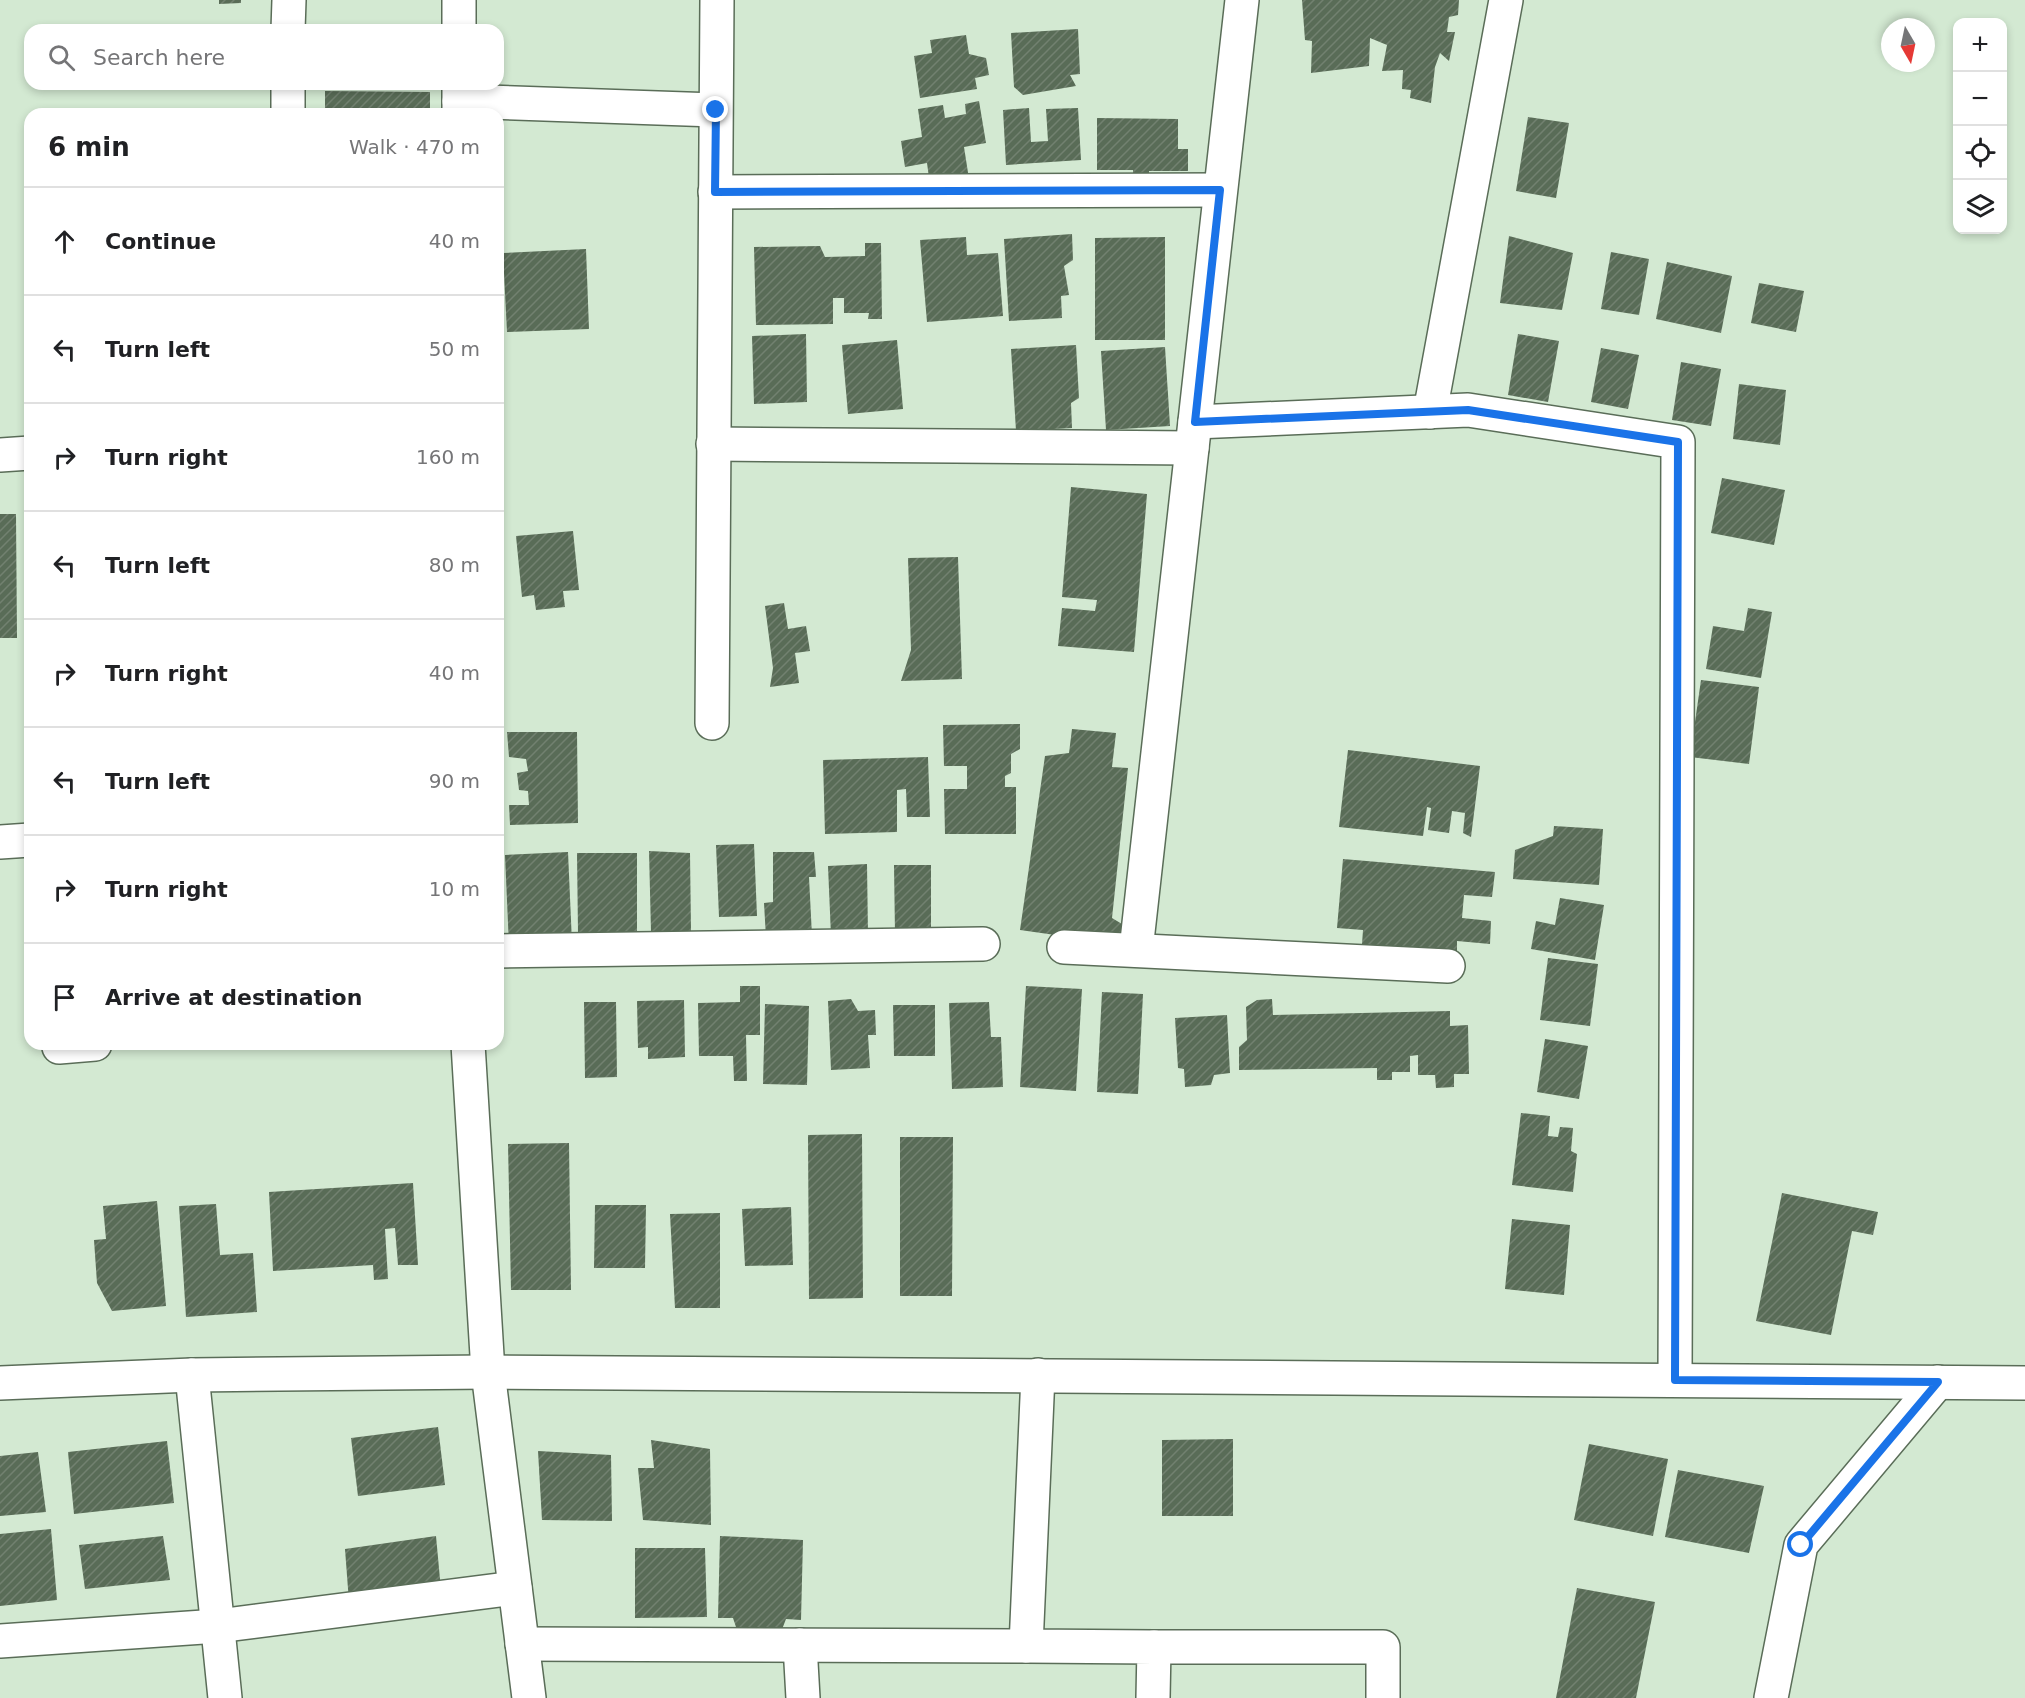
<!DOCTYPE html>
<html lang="en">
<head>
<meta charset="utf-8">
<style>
  body { margin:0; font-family:"DejaVu Sans",sans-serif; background:#f6f6f6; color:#202124 }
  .controls { position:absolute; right:18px; top:18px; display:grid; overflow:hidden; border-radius:12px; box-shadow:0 3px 9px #0003 }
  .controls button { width:54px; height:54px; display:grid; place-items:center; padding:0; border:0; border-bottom:2px solid #e0e0e0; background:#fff; color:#202124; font:30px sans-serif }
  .compass { position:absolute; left:1881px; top:18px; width:54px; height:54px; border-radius:50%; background:#fff; box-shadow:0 3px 9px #0003; rotate:171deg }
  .stop { position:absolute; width:18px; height:18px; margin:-14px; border:4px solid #1a73e8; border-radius:50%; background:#fff }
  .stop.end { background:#1a73e8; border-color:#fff; box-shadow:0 2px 6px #0008 }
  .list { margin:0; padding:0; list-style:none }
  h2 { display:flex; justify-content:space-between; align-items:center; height:78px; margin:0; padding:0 24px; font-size:26px }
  h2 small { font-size:20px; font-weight:400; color:#757577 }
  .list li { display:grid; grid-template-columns:39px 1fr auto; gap:18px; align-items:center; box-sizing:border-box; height:108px; padding:0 24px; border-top:2px solid #e0e0e0 }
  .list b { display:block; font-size:22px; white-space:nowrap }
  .list em { font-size:20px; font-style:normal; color:#757577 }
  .icon { flex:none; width:33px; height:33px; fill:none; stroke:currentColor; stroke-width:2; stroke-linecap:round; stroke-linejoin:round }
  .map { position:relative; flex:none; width:2025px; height:1698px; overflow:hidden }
  .search { position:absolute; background:#fff; box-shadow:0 3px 9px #0003; left:24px; top:24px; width:480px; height:66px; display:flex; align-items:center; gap:15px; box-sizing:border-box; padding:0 21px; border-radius:18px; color:#757577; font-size:22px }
  .panel { position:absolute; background:#fff; box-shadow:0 3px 9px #0003; left:24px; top:108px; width:480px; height:942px; border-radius:18px }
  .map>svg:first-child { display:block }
  .building { fill:url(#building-hatch) }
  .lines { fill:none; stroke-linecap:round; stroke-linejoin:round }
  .street-casing { stroke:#5a6d58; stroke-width:36 }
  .secondary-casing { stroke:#5a6d58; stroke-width:36 }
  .street { stroke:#fff; stroke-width:33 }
  .secondary { stroke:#fff; stroke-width:33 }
  .route { stroke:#1a73e8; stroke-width:8 }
</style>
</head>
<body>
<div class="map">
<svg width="2025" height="1698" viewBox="0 0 2025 1698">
  <defs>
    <pattern id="building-hatch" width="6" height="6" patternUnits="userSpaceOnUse" patternTransform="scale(1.5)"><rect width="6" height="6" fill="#596c57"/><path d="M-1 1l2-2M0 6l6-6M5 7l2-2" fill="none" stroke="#728170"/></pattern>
  </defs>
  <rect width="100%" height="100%" fill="#d3e9d2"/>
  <g class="building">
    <path d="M219,0H241V3L219,4Z"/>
    <path d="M1302,0H1459L1458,15L1449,17L1447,32H1455L1449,61L1440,53L1435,67L1431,103L1410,98L1411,90L1402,89L1403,70L1382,71L1387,45L1370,38L1369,66L1311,73L1312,41L1305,40Z"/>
    <path d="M1078,29L1080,74L1070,75L1076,86L1023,95L1014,87L1011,33Z"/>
    <path d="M966,35L969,54L986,58L989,75L975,78L977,89L920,98L914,56L932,53L930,40Z"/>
    <path d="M325,91L430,92V114H325Z"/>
    <path d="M979,101L986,143L964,147L969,179L930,185L927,163L905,167L901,141L922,137L918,109L943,105L945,118L966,114L965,104Z"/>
    <path d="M1029,108L1031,142L1048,141L1046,109L1078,108L1081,160L1006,165L1003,110Z"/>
    <path d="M1528,117L1569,123L1556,198L1516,191Z"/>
    <path d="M1097,118L1178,119V149H1188V171H1149V181H1133V170H1097Z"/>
    <path d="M1072,234L1073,260L1064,266L1069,295L1061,296L1062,318L1009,321L1004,239Z"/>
    <path d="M1509,236L1573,253L1562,310L1500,303Z"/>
    <path d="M966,237L967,255L998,253L1003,316L927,322L920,240Z"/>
    <path d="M1165,237V340H1095V238Z"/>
    <path d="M865,243H881L882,319H868L869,313H844V298H833V324L756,325L754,247L820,246L825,257L865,256Z"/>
    <path d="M586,249L589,329L507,332L503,253Z"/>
    <path d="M1611,252L1649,259L1639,315L1601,309Z"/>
    <path d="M1667,262L1732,276L1721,333L1656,319Z"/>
    <path d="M1759,283L1804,291L1796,332L1751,323Z"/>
    <path d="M806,334L807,402L754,404L752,336Z"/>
    <path d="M1518,334L1559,341L1548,402L1508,395Z"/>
    <path d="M897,340L903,409L848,414L842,345Z"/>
    <path d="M1076,345L1079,398L1071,403L1072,428L1016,431L1011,349Z"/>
    <path d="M1165,347L1170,426L1106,430L1101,351Z"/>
    <path d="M1601,348L1639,355L1628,409L1591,402Z"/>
    <path d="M1681,362L1721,369L1711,426L1672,420Z"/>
    <path d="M1739,384L1786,390L1780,445L1733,439Z"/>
    <path d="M1722,478L1785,490L1774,545L1711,533Z"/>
    <path d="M1071,487L1147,494L1134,652L1058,646L1062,608L1095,611L1097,600L1062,597Z"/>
    <path d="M0,514H16L17,638H0Z"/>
    <path d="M573,531L579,590L563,591L565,607L536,610L534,595L522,597L516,536Z"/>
    <path d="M958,557L962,679L901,681L911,650L908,558Z"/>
    <path d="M784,603L788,629L806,626L810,651L795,653L799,683L770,687L773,668L765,606Z"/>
    <path d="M1748,608L1772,612L1761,678L1706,669L1713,626L1744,631Z"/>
    <path d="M1701,680L1759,687L1749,764L1690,757Z"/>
    <path d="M1020,724V749L1011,754V773L1005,776V787H1016V834H945L944,789H967V766H944L943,725Z"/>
    <path d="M1072,729L1116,733L1112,767L1128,768L1112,918L1122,924L1119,944L1020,930L1045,756L1069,753Z"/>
    <path d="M507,732H577L578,823L510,825L509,805H529L528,791L519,790L517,773L528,771L526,759L509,757Z"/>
    <path d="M1348,750L1480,766L1471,837L1463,833L1465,813L1452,811L1449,833L1428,830L1431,808L1427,807L1423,836L1339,827Z"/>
    <path d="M928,757L930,817H907L906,789L897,790V832L825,834L823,760Z"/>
    <path d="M1554,826L1603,829L1599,885L1513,879L1515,850L1553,836Z"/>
    <path d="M754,844L757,916L719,917L716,845Z"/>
    <path d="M649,851L690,853L691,932H651Z"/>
    <path d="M568,852L572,943L509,946L505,855Z"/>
    <path d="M773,852H814L816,877H809L812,936L766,938L764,903L773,902Z"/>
    <path d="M577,853H637V932L578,933Z"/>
    <path d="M1343,859L1495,872L1492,897L1464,895L1462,918L1491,921L1490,944L1457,941V953L1362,944L1363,930L1337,928Z"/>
    <path d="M867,864L868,936H831L828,866Z"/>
    <path d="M894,865H931V935L895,934Z"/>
    <path d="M1560,898L1604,905L1595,960L1531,949L1536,921L1555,925Z"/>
    <path d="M1548,958L1598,964L1590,1026L1540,1020Z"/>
    <path d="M740,986H760V1035H746L747,1081H734L733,1056H699L698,1003L740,1002Z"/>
    <path d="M1026,986L1082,989L1076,1091L1020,1087Z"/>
    <path d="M1102,992L1143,994L1138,1094L1097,1092Z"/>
    <path d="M851,999L858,1011L875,1010L876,1035H868L870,1068L831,1070L828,1001Z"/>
    <path d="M1272,999L1273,1015L1450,1011V1026L1468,1025L1469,1074H1454V1087L1436,1088L1435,1075H1418V1055L1410,1056V1072H1392V1080H1377V1068L1239,1070V1047L1247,1040L1246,1007L1257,1000Z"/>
    <path d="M684,1000L685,1057L648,1059V1047L638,1048L637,1001Z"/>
    <path d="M584,1002H616L617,1077L585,1078Z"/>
    <path d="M989,1002L991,1037H1001L1003,1087L952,1089L949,1003Z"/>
    <path d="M765,1004L809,1006L807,1085L763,1084Z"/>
    <path d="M893,1005H935V1056H894Z"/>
    <path d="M1227,1015L1230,1073L1214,1075L1211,1085L1185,1087L1184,1069L1178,1068L1175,1018Z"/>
    <path d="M1545,1039L1588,1046L1579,1099L1537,1092Z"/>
    <path d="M1521,1113L1550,1116L1548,1136L1558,1137L1560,1127L1573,1128L1571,1151L1577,1154L1573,1192L1512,1185Z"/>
    <path d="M862,1134L863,1298L809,1299L808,1135Z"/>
    <path d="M900,1137H953L952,1296H900Z"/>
    <path d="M569,1143L571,1290H511L508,1144Z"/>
    <path d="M413,1183L418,1265H398L395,1228L385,1229L388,1279L374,1280L373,1265L273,1271L269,1192Z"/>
    <path d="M1782,1193L1878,1212L1873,1235L1852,1231L1831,1335L1756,1321Z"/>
    <path d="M157,1201L166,1306L112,1311L97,1283L94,1240L106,1239L103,1206Z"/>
    <path d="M216,1204L220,1255L253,1253L257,1312L186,1317L179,1206Z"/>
    <path d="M595,1205H646L645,1268H594Z"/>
    <path d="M791,1207L793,1265L745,1266L742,1209Z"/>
    <path d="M720,1213V1308H675L670,1214Z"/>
    <path d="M1512,1219L1570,1225L1564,1295L1505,1289Z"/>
    <path d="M438,1427L445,1485L358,1496L351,1438Z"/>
    <path d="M1233,1439V1516H1162V1440Z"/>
    <path d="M651,1440L710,1449L711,1525L643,1520L638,1468H654Z"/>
    <path d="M167,1441L174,1503L74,1514L68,1452Z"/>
    <path d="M1589,1444L1668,1459L1653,1536L1574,1520Z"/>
    <path d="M538,1451L611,1455L612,1521L542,1520Z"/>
    <path d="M38,1452L46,1512L0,1516V1456Z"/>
    <path d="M1678,1470L1764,1486L1749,1553L1665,1537Z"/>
    <path d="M51,1529L57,1600L0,1606V1534Z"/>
    <path d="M163,1536L170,1580L85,1589L79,1545Z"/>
    <path d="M436,1536L441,1590L349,1602L345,1549Z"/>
    <path d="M720,1536L803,1540L801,1620L786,1619L781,1632L737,1630L733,1618H718Z"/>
    <path d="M635,1548H705L707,1617L635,1618Z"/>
    <path d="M1577,1588L1655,1602L1636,1698H1556Z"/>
  </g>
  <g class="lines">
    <g class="street-casing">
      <g id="street">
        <path d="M288,30L289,0"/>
        <path d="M459,101L715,110"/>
        <path d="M288,114V84"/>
        <path d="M715,192L1220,190"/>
        <path d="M1430,412L1506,0"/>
        <path d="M1195,422L1468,410L1678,442L1675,1380"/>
        <path d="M713,444L1192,448"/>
        <path d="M0,455L30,453"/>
        <path d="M712,723L717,0"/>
        <path d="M0,842L30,840"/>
        <path d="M1064,947L1448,966"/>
        <path d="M1136,950L1242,0"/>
        <path d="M498,951L983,944"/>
        <path d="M59,1044V1047L95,1044"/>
        <path d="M192,1375L225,1698"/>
        <path d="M1038,1375L1026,1646L1154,1647L1153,1698"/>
        <path d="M0,1641L218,1626L515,1588"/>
        <path d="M522,1644L1026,1646"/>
        <path d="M800,1645L803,1698"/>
        <path d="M1154,1647H1383V1698"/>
        <path d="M1771,1698L1801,1545L1938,1382"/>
      </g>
    </g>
    <g class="secondary-casing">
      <g id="secondary">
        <path d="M459,30V0"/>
        <path d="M459,114V84"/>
        <path d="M468,1044L488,1372L529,1698"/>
        <path d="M0,1383L192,1375L488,1372L2025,1383"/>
      </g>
    </g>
    <use href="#street" class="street"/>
    <use href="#secondary" class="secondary"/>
  </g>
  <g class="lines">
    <path class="route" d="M716,110L715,192L1220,190L1195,422L1468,410L1678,442L1675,1380L1938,1382L1801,1545"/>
  </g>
</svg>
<div class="controls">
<button>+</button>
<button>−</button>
<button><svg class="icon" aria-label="locate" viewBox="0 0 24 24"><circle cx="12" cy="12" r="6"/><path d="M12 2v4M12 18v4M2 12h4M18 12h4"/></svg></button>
<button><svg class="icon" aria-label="layers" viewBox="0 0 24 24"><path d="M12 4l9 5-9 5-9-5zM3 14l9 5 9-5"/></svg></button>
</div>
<svg class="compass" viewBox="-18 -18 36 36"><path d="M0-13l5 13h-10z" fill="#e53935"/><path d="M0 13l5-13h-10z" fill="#757577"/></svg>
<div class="stop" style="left:1801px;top:1545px"></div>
<div class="stop end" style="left:716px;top:110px"></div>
<div class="search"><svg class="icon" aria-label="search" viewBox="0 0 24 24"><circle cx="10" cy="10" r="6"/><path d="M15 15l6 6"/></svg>Search here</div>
<section class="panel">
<h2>6 min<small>Walk · 470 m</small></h2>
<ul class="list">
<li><svg class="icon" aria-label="ahead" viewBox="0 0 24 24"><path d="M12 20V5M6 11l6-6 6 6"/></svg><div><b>Continue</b></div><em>40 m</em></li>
<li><svg class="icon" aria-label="left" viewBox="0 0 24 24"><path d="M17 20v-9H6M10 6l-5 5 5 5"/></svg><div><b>Turn left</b></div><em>50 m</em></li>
<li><svg class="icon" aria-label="right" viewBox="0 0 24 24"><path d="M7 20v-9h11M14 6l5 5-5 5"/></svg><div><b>Turn right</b></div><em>160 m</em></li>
<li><svg class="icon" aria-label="left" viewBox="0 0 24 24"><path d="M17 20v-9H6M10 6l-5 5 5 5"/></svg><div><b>Turn left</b></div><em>80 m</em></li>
<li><svg class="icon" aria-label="right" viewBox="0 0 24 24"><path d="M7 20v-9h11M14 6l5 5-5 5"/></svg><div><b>Turn right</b></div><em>40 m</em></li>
<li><svg class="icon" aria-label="left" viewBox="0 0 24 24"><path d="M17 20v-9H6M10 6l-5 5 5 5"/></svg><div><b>Turn left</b></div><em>90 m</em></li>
<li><svg class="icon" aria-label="right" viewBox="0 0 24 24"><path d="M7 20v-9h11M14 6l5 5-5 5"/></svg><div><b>Turn right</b></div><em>10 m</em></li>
<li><svg class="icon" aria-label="arrive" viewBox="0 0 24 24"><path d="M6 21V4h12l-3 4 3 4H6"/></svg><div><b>Arrive at destination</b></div></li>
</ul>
</section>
</div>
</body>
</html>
